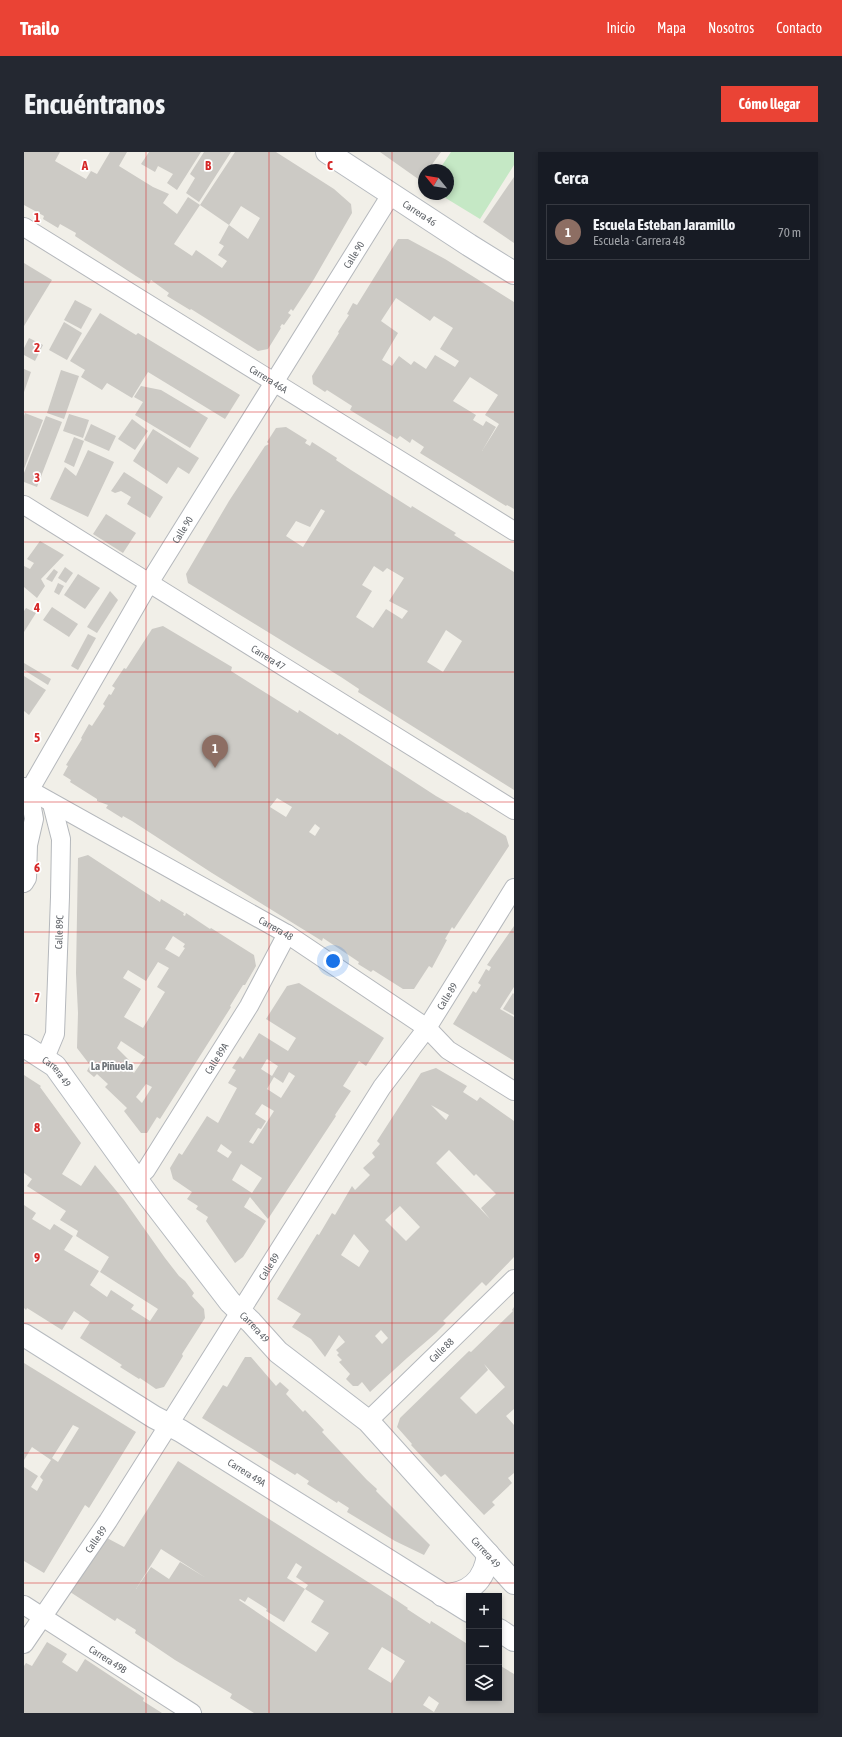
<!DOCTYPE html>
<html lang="es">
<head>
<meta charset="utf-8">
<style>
  body { margin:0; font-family:"Asap Condensed",sans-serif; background:#242831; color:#f1f3f6 }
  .controls { position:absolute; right:12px; bottom:12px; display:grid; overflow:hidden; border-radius:0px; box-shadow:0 2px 6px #0003 }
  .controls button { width:36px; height:36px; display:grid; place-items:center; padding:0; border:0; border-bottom:1px solid #363941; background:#171b24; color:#f1f3f6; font:20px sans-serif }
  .compass { position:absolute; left:394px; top:12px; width:36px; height:36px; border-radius:50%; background:#171b24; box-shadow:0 2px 6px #0003; rotate:300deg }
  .you { position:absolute; left:309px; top:809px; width:14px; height:14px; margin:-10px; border:3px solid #fff; border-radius:50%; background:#1a73e8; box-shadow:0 0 0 6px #1a73e833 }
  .badge { display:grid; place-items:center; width:26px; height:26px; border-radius:50%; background:#ea4335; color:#fff; font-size:13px; font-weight:700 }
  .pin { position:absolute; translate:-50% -33px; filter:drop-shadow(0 1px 2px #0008) }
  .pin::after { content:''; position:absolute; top:21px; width:14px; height:12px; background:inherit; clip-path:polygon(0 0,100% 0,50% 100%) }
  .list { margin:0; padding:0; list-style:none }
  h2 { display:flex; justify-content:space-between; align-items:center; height:52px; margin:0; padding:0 16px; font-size:17px }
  h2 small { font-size:13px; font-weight:400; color:#9ea1a6 }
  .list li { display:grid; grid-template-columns:26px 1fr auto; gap:12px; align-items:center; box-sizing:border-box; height:56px; margin:0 8px 8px; padding:0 8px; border:1px solid #363941; border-radius:0px }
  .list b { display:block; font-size:15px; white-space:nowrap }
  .list p { margin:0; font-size:13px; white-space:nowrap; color:#9ea1a6 }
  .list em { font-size:13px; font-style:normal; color:#9ea1a6 }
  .icon { flex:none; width:22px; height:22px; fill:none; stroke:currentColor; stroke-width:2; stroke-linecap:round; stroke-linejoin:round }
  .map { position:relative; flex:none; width:490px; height:1561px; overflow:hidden; border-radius:0px }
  header { display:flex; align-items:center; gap:24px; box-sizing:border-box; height:56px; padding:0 20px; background:#ea4335; color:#fff }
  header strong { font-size:19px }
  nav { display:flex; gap:22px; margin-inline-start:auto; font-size:14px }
  .intro { display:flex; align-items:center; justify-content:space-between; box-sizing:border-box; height:96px; padding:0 24px }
  h1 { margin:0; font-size:28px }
  .button { padding:10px 18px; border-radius:0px; background:#ea4335; color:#fff; font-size:14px; font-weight:700 }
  main { display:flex; gap:24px; padding:0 24px }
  aside { flex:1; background:#171b24; border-radius:0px; box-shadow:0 2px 6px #0003 }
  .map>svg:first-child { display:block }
  .green { fill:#c5e8c5 }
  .building { fill:#cccac5; fill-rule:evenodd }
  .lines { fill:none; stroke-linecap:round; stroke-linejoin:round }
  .street-casing { stroke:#b5b8bc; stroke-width:20 }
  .secondary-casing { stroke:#b6babf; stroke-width:24 }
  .street { stroke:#fff; stroke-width:18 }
  .secondary { stroke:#fff; stroke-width:22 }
  .grid { fill:none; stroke:#d62828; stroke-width:1; stroke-opacity:0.55 }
  .labels { text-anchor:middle; stroke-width:3.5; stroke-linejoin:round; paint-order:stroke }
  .street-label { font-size:10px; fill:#5f6368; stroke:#fff }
  .neighbourhood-label { font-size:11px; font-weight:bold; fill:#70757a; stroke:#fff }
  .grid-label { font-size:13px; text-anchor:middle; font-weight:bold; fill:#d62828; stroke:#fff; stroke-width:3.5; stroke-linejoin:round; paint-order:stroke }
</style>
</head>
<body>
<header>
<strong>Trailo</strong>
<nav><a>Inicio</a><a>Mapa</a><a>Nosotros</a><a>Contacto</a></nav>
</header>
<div class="intro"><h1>Encuéntranos</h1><a class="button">Cómo llegar</a></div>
<main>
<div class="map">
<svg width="490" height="1561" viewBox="0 0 490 1561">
  <rect width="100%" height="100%" fill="#f1efe8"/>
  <path class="green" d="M427,0H490V13L456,67L415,42H424V18H415Z"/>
  <g class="building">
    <path d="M0,0H36L31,9L62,27L67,19L73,22L86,0H103L95,14L129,35L145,42L139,51L153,62L164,45L176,53L150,92L168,104L172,98L198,116L203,109L194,103L200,94L195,91L205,73L176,53L211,0H252L310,37L327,52L328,61L290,127L269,159L267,157L264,161L267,163L260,173L258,172L256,175L257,176L244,197L234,199L167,157L166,158L143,144L145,141L127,128L125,132L112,124L51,84L52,81L36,72L34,76L19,67L20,64L0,53ZM217,54L236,66L224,87L205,73Z"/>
    <path d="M125,0H177L153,38L143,31L149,22L134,14L131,20L117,12Z"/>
    <path d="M180,0H207L175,50L162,41L171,26L166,22Z"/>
    <path d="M356,0H417L404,18H400V25L397,29Z"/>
    <path d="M490,25V91L459,70Z"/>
    <path d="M374,87H384L421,107L490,150V357L483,353L482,354L396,301L400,295L388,287L386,291L376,284L373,287L326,258L328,254L303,238L301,240L289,232L288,224L315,181L314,180L325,163L323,162L329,151L333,153ZM372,146L406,169L410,164L429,176L416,197L435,209L431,215L411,203L402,217L390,209L387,213L375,204L368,214L358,208L374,181L357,169ZM446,225L474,243L461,263L475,272L458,299L472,275L462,269L459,274L449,268L452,263L429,249Z"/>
    <path d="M0,111L28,128L0,174Z"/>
    <path d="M51,148L68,157L57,177L40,168Z"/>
    <path d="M76,161L112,183L114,181L216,243L201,267L124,220L108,246L83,231L78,238L57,225L61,218L46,209Z"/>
    <path d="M40,170L58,181L43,208L25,198Z"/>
    <path d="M5,186L19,193L11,209L0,203V196Z"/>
    <path d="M0,217L7,220L0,240Z"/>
    <path d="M37,218L55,224L40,267L23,261Z"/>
    <path d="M117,234L137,238L184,266L166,296L111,263L119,250L110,245Z"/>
    <path d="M1,261L19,268L0,317V264Z"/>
    <path d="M45,262L65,268L59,286L39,279Z"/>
    <path d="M22,264L38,270L13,335L0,330V321Z"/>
    <path d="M108,267L124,279L111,298L94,287Z"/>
    <path d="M67,272L92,284L85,299L60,288Z"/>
    <path d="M262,275L283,288L281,291L286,294L288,290L313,306L312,308L327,318L387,356L388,354L414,370L432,381L430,383L490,420V638L334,540L335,537L317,525L164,431L162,422L205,349L241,294L245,292L243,290L252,276ZM297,357L301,359L279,395L262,384L272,369L286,375ZM350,414L359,420L363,416L380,426L365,449L384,459L378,467L362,457L349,476L332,465L348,439L338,433ZM422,478L438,489L419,520L403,510Z"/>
    <path d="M129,277L175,306L165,322L154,315L143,332L109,309Z"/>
    <path d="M50,285L60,289L50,315L40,310Z"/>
    <path d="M64,298L90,310L64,365L26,347L41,315L52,324Z"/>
    <path d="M100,320L139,345L126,366L103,352L107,345L97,339L91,341L87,339Z"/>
    <path d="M82,362L112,381L99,401L69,382Z"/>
    <path d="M16,389L40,403L17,427L21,434L13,446L0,435V414L6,417L10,411L3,407Z"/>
    <path d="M41,415L49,421L42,431L34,426Z"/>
    <path d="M30,417L34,420L28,430L22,427Z"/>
    <path d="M54,422L76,436L61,457L40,443Z"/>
    <path d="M34,431L40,434L35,443L30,440Z"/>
    <path d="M86,439L94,448L73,481L63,475Z"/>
    <path d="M28,455L54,472L45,485L19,468Z"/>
    <path d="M2,456L12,461L0,480V459Z"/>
    <path d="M139,474L208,515L207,519L274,561L275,558L314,583L315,581L412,644L442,661L443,660L482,684L485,694L430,777L428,775L421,787L423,788L408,816L405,814L390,837H379L349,818L347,820L334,812L335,810L299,786L298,789L188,721L108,669L99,664L98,666L82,656L84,653L73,649V647L46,630L47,628L39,623L44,614L42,613L58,587L57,586L65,572L68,574L81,554L79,552L85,542L87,543L91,536L88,534L100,516L102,517L128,477ZM253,646L268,655L262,665L246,655ZM291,672L296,676L291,684L285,680Z"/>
    <path d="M64,482L72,486L54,518L47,514Z"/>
    <path d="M0,511L27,527L24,533L0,518Z"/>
    <path d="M0,524L22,538L5,563L0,559Z"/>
    <path d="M64,703L136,750L137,747L160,761L159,763L161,764L162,761L186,777L187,776L230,803L232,814L221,833H219L206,854L207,855L136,967L133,965L123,981H117L100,959L103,956L81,935L84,932L73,922L70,925L63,919L66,913L53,896L54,861L52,821L54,706ZM149,784L161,792L159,795L161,796L155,805L141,797ZM134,810L145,816L133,835L141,840L119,876L100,865L117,837L99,826L104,818L122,829ZM97,889L121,905L110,921L106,917L105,908L93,896ZM122,932L128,935L118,951L112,945Z"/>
    <path d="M490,774V835L476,857L490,865V909L429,872L449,839L452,841L457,833L454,831L462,817L465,819L467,815L463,813Z"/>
    <path d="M275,831L360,886L342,914L335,909L319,934L327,939L311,963L312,964L244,1067L226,1045L220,1055L242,1069L219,1105L211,1111L182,1069L184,1065L172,1057L174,1054L163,1047L168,1040L149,1027L146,1016L155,1001L158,1003L183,964L194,971L213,936L204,931L212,918L208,916L216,904L219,907L235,881L264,899L272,886L242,867L263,834ZM243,907L254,914L248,924L237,917ZM265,920L271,924L257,946L243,937L250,925L259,931ZM238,952L250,959L229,992L225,990L234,976L237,977L242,969L231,962ZM197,992L208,1000L204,1006L193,999ZM217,1012L238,1026L228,1041L208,1028Z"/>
    <path d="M489,841L490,842V863L479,857Z"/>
    <path d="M412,916L443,934L439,940L453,949L456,945L490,969V1105L462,1134L458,1130L419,1169L422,1171L412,1181L383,1206L346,1240L338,1230L334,1234H329L322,1227L326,1222L315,1210L318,1208L313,1203L315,1201L312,1198L321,1190L315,1183L301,1205L287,1187L268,1175L277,1162L253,1147L293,1082L295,1083L308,1061L311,1063L328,1034L331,1038L346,1023L339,1016L351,1005L348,1001L356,992L353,989L397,921ZM407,953L425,963L422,968ZM425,998L450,1024L452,1022L472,1042L457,1056L466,1067L412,1011ZM376,1054L396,1075L382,1089L361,1068ZM330,1082L345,1099L335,1115L317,1103ZM357,1178L364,1186L358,1192L351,1184Z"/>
    <path d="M0,923L17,934L16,935L57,991L38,1022L57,1034L71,1013L100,1048L141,1106L155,1124L161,1129L170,1141L168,1144L180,1157L181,1166L158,1202L159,1204L140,1235L132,1237L116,1226L115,1227L96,1215L98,1213L56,1186L66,1170L50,1159L38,1178L3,1156L2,1158L0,1156V1053L12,1061L8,1067L26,1078L30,1072L49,1084L40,1098L75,1119L66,1133L83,1145L87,1138L110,1153L107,1157L126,1169L134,1157L76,1120L85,1105L52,1084L54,1079L36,1068L42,1059L3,1034L8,1027L0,1021Z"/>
    <path d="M490,1155V1257L482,1264L490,1273V1321L484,1326L488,1331L468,1350L471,1353L460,1363L421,1322L417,1325L387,1293L388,1292L373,1275L376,1266L445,1199L447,1200L489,1159L488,1158ZM460,1212L481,1235L452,1262L436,1246L464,1218Z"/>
    <path d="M221,1205H227L252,1234L256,1230L265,1238L262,1242L279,1260L281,1258L300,1278L298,1280L343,1328L353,1337L352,1339L406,1393L400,1403L371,1389L323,1360L325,1356L314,1349L313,1351L283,1332L285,1329L273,1321L271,1323L178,1266L199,1233L203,1235Z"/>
    <path d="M0,1211L112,1280L65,1356L61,1353L20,1421L0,1409V1315L14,1324L7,1335L13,1339L19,1328L16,1325L27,1308L8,1295L0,1308ZM49,1273L55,1276L34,1310L28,1306Z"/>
    <path d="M154,1309L366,1444L384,1456L383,1457L406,1472L407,1469L445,1493V1546H475V1513L490,1522V1561H230L206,1546L208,1542L151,1508L111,1481L112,1478L93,1466L91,1469L43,1438L83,1386L100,1395ZM137,1397L159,1411L182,1426L156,1410L145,1427L127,1415L112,1437ZM272,1411L278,1415L272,1425L284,1433L281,1437L263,1426ZM281,1437L300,1449L287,1470L305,1481L292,1500L215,1448L216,1447L221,1450L224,1445L243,1457L242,1459L260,1470ZM358,1495L381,1509L367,1531L344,1517ZM405,1544L415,1551L410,1560L399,1553Z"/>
    <path d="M23,1490L43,1502L38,1510L53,1520L61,1507L120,1546L119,1549L138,1561H0V1514L2,1511L8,1514Z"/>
  </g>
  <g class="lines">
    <g class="street-casing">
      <g id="street">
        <path id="s1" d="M0,75L490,379"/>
        <path id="s2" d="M0,353L490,658"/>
        <path id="s3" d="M0,635L263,782L403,876L424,898L490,939"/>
        <path id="s4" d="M0,731L3,726L4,693L10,667L5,639L125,431L368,41"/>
        <path id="s5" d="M21,906L31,882L36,745L37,687L28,652"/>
        <path id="s6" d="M113,1026L122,1018L225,854L263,782"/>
        <path id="s7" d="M344,1269L490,1127"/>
        <path id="s8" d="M0,1453L168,1561"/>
        <path id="s9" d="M0,1492L84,1369L358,935L403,876L490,736"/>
      </g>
    </g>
    <g class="secondary-casing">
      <g id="secondary">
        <path id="s10" d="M303,0L445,93L490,121"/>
        <path id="s11" d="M0,894L31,914L123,1042L206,1150L227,1170L254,1200L344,1269L490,1431"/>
        <path id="s12" d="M0,1183L130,1265L157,1279L445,1459"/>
        <path d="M418,1443C445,1443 461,1429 464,1402"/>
        <path d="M475,1478L490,1488"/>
      </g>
    </g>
    <use href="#street" class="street"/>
    <use href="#secondary" class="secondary"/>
  </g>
  <path class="grid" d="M122,0V1561M245,0V1561M368,0V1561M0,130H490M0,260H490M0,390H490M0,520H490M0,650H490M0,780H490M0,911H490M0,1041H490M0,1171H490M0,1301H490M0,1431H490"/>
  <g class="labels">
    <g class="street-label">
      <text dy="4" stroke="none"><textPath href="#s10" startOffset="111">Carrera 46</textPath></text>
      <text dy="4" stroke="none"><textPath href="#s4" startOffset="721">Calle 90</textPath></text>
      <text dy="4" stroke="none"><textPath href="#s1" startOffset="288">Carrera 46A</textPath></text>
      <text dy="4" stroke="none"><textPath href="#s4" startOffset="397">Calle 90</textPath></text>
      <text dy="4" stroke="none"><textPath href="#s2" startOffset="288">Carrera 47</textPath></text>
      <text dy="4" stroke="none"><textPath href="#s3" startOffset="289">Carrera 48</textPath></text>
      <text dy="4" stroke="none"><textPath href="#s5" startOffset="128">Calle 89C</textPath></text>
      <text dy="4" stroke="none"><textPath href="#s9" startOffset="774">Calle 89</textPath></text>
      <text dy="4" stroke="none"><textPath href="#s6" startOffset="144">Calle 89A</textPath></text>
      <text dy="4" stroke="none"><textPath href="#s11" startOffset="42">Carrera 49</textPath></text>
      <text dy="4" stroke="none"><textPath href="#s9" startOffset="450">Calle 89</textPath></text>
      <text dy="4" stroke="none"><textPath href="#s11" startOffset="366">Carrera 49</textPath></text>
      <text dy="4" stroke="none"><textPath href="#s7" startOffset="102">Calle 88</textPath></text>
      <text dy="4" stroke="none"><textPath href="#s12" startOffset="262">Carrera 49A</textPath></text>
      <text dy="4" stroke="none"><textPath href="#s9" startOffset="127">Calle 89</textPath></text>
      <text dy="4" stroke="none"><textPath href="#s11" startOffset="690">Carrera 49</textPath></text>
      <text dy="4" stroke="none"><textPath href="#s8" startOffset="100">Carrera 49B</textPath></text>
    </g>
    <g class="neighbourhood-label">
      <text x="88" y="918">La Piñuela</text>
    </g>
  </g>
  <g class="grid-label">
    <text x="61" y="18">A</text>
    <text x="184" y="18">B</text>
    <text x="306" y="18">C</text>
    <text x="13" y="70">1</text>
    <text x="13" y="200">2</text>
    <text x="13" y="330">3</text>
    <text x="13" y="460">4</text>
    <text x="13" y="590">5</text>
    <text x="13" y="720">6</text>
    <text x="13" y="850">7</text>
    <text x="13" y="980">8</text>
    <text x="13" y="1110">9</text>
  </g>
</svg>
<div class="controls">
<button>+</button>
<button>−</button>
<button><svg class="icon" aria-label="layers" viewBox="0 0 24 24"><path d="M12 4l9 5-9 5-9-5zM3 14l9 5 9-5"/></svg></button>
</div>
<svg class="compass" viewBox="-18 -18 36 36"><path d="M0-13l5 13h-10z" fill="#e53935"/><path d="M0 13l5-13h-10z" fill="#9ea1a6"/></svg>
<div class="you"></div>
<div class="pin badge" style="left:191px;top:616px;background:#8d6e63">1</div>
</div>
<aside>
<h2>Cerca<small></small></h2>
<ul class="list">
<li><span class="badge" style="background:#8d6e63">1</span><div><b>Escuela Esteban Jaramillo</b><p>Escuela · Carrera 48</p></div><em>70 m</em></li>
</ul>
</aside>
</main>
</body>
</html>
